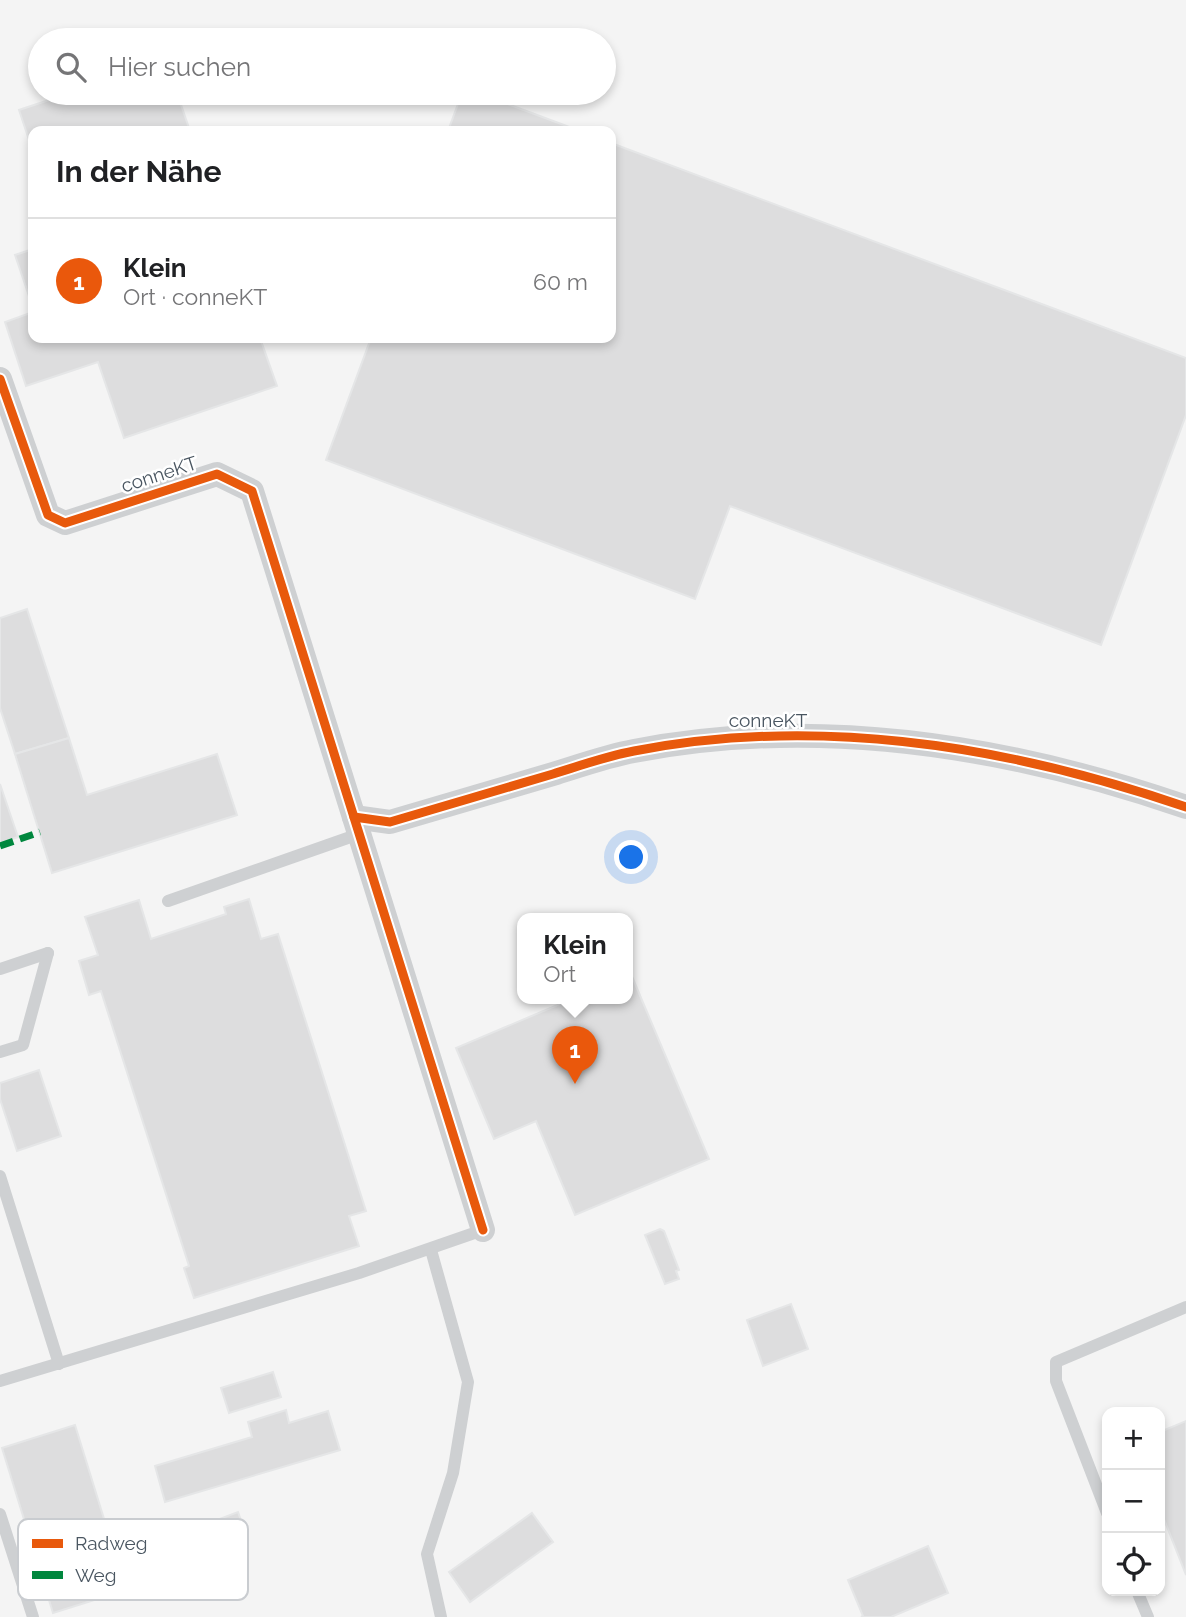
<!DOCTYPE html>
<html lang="de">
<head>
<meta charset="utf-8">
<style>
  body { margin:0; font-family:Raleway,sans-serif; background:#f2f2f2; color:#202124 }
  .controls { position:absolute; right:21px; bottom:21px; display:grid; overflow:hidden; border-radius:14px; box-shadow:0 4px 10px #0003 }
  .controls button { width:63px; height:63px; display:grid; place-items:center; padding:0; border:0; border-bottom:2px solid #e0e0e0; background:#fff; color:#202124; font:35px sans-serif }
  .you { position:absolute; left:632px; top:858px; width:24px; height:24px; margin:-18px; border:5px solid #fff; border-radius:50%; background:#1a73e8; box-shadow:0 0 0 10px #1a73e833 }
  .badge { display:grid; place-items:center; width:46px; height:46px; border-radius:50%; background:#ea580c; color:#fff; font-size:23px; font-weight:700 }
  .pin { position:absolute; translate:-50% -58px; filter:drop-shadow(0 2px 4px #0008) }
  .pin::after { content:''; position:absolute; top:37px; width:24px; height:21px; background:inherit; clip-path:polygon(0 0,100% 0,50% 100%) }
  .popup { position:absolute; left:517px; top:913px; width:116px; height:91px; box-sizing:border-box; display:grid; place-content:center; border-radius:14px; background:#fff; filter:drop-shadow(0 2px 5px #0005); font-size:23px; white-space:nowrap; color:#757577 }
  .popup b { font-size:26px; color:#202124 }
  .popup::after { content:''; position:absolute; left:50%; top:100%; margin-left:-14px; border:14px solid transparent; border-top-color:#fff }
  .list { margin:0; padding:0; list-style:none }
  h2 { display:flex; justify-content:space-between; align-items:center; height:91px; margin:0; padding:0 28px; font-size:30px }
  h2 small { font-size:23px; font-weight:400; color:#757577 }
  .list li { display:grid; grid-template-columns:46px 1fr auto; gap:21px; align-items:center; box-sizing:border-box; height:126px; padding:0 28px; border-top:2px solid #e0e0e0 }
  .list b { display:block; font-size:26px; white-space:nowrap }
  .list p { margin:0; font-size:23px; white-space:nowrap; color:#757577 }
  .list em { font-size:23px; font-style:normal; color:#757577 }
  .icon { flex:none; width:38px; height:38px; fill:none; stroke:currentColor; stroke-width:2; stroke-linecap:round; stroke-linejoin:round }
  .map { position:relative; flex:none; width:1186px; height:1617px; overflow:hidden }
  .search { position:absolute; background:#fff; box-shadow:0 4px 10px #0003; left:28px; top:28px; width:588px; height:77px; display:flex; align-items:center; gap:18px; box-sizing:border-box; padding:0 24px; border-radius:38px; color:#757577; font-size:26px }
  .panel { position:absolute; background:#fff; box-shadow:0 4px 10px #0003; left:28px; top:126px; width:588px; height:217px; border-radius:14px }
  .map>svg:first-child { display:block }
  .building { fill:#ddddde; stroke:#e5e6e7; stroke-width:2 }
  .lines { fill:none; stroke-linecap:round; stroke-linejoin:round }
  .lane { stroke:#ced0d2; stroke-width:12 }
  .street { stroke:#ced0d2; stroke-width:24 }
  .quiet { stroke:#00873e; stroke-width:7; stroke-dasharray:14 7; stroke-linecap:butt }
  .cycleway-casing { stroke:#fff; stroke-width:13 }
  .cycleway { stroke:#e8590c; stroke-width:9 }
  .labels { text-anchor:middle; stroke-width:5; stroke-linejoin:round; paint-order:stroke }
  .street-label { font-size:19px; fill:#4a5661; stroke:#fff }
  .key { fill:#fff; stroke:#c9ccd0; stroke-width:2 }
  .key-label { font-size:19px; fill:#4a5661 }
</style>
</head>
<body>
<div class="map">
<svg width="1186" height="1617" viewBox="0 0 1186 1617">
  <rect width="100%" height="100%" fill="#f4f4f4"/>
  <g class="building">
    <path d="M70,93H177L190,131H33V152L19,110Z"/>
    <path d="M462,93H478L580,131H448Z"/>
    <path d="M611,143L1186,358V415L1101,645L730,506L695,599L326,460L371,338H611Z"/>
    <path d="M33,249V308L15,255Z"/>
    <path d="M33,312V338H260L277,386L124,438L98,362L26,386L5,322Z"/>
    <path d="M27,609L69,738L15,754L0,708V618Z"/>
    <path d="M69,738L87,795L217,754L237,815L52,873L15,754Z"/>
    <path d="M0,784L18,837L0,843Z"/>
    <path d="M249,899L261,939L278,934L366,1211L349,1216L359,1246L194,1298L184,1268L189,1266L101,991L89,995L79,961L98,955L85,917L139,900L151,939L226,914L224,907Z"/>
    <path d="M631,974L709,1159L575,1215L536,1121L494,1139L456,1048L574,998H628V976Z"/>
    <path d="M39,1070L61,1136L17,1151L0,1099V1083Z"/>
    <path d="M660,1229L664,1231L679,1270L676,1271L679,1279L665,1284L645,1235Z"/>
    <path d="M791,1304L808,1349L763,1366L747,1320Z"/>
    <path d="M273,1372L281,1397L229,1413L221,1388Z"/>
    <path d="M286,1410L289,1423L328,1411L340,1450L165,1502L155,1466L252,1437L248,1422Z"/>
    <path d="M1186,1421V1575L1160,1509V1432Z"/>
    <path d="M75,1425L126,1590L53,1613L2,1448Z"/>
    <path d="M238,1512L248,1540L199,1559L188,1531Z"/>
    <path d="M532,1513L553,1542L470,1602L449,1572Z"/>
    <path d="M928,1546L948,1593L891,1617H861L863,1616L848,1580Z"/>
  </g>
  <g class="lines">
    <g class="lane">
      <path d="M168,901L359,834"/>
      <path d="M0,969L48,953"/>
      <path d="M0,1052L23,1045L48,953"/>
      <path d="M0,1176L59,1364"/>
      <path d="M431,1250L468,1382L453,1473L427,1554L441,1617"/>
      <path d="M0,1381L359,1273L483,1230"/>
      <path d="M1107,1513L1056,1381V1362L1186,1307"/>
      <path d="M0,1514L33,1617"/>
      <path d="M1137,1591L1148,1617"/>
    </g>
    <g class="street">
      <path d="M0,379L48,515L65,523L217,474L252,491L483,1230"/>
      <path d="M354,817L390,822C444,806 498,790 553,774C579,766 607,756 634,751C820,715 1009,746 1186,807"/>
    </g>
    <path class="quiet" d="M0,846L40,832"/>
    <g class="cycleway-casing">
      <g id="cycleway">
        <path d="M0,379L48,515L65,523L217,474L252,491L483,1230"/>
        <path d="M354,817L390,822C444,806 498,790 553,774C579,766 607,756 634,751C820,715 1009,746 1186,807"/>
      </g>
    </g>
    <use href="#cycleway" class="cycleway"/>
  </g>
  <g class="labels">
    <g class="street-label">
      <text transform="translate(159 474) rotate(-18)" y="7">conneKT</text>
      <text x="768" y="727">conneKT</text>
    </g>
  </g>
  <rect x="18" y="1519" width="230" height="81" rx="10" class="key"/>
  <rect x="32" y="1539" width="31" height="9" fill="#e8590c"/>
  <rect x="32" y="1571" width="31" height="8" fill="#00873e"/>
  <g class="key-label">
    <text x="75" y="1550">Radweg</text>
    <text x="75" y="1582">Weg</text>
  </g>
</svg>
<div class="controls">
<button>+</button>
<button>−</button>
<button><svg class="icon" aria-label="locate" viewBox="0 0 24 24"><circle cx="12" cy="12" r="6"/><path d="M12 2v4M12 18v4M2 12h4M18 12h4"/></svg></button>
</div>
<div class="you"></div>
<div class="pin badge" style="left:575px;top:1084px">1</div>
<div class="popup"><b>Klein</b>Ort</div>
<div class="search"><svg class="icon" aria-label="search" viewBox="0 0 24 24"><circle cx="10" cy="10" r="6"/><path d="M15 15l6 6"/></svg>Hier suchen</div>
<section class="panel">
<h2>In der Nähe<small></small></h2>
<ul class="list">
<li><span class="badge">1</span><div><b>Klein</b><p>Ort · conneKT</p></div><em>60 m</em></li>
</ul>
</section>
</div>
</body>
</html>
